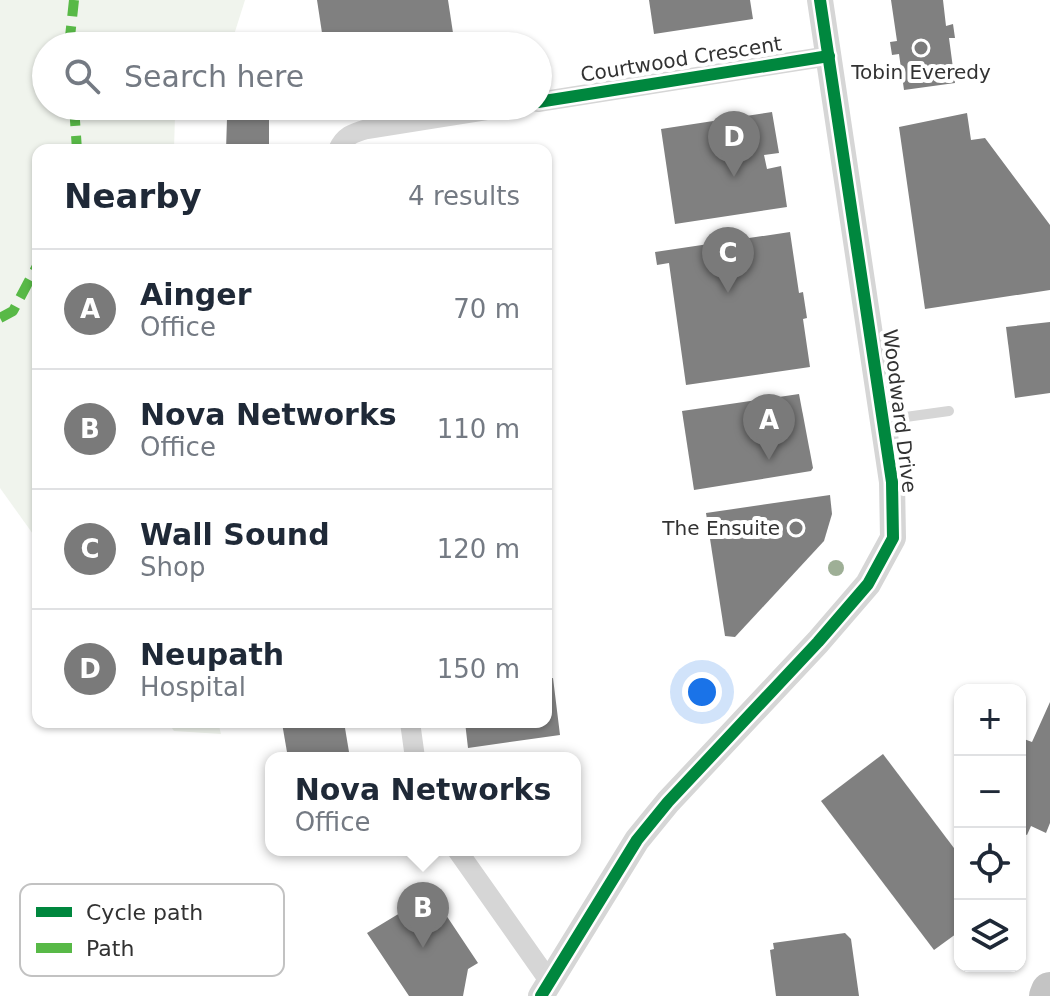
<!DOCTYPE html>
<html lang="en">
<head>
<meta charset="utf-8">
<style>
  body { margin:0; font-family:"DejaVu Sans",sans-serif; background:#f6f6f7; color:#1f2937 }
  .controls { position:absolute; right:24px; bottom:24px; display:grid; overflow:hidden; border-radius:16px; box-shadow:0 2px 6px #0004 }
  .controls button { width:72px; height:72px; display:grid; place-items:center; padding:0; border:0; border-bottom:2px solid #e0e1e3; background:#fff; color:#1f2937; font:40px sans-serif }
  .you { position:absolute; left:702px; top:692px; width:28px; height:28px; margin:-20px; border:6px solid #fff; border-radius:50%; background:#1a73e8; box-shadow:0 0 0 12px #1a73e833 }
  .badge { display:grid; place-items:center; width:52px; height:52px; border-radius:50%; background:#7a7a7a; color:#fff; font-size:26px; font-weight:700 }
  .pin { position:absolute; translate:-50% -66px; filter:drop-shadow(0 2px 4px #0008) }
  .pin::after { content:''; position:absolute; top:42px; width:28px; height:24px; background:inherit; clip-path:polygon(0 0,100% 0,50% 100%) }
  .popup { position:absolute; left:265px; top:752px; width:316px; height:104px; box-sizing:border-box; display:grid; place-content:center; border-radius:16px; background:#fff; filter:drop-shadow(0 2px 6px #0005); font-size:26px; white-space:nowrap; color:#747a83 }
  .popup b { font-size:30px; color:#1f2937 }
  .popup::after { content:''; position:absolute; left:50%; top:100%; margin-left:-16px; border:16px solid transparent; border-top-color:#fff }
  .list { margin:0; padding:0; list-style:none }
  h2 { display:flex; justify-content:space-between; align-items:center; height:104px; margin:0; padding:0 32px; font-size:34px }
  h2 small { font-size:26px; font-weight:400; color:#747a83 }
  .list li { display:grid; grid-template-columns:52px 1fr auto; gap:24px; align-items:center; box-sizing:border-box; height:120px; padding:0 32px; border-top:2px solid #e0e1e3 }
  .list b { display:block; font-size:30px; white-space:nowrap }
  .list p { margin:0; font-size:26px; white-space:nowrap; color:#747a83 }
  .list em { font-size:26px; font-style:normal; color:#747a83 }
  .icon { flex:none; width:44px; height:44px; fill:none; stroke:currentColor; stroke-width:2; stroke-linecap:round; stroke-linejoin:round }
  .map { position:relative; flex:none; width:1050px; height:996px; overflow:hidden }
  .search { position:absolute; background:#fff; box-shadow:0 2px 6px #0004; left:32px; top:32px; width:520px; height:88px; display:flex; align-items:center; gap:20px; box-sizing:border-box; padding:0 28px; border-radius:44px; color:#747a83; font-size:30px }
  .panel { position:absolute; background:#fff; box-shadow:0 2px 6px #0004; left:32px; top:144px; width:520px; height:584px; border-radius:16px }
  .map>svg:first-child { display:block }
  .green { fill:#f0f4ed }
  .building { fill:#808080 }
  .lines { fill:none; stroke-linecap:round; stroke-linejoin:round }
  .service { stroke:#d6d6d6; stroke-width:10 }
  .minor { stroke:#d6d6d6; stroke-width:20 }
  .tertiary { stroke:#d6d6d6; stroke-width:26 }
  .motorway { stroke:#c4c4c4; stroke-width:38 }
  .quiet { stroke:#58b947; stroke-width:10; stroke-dasharray:20 10; stroke-linecap:butt }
  .cycleway-casing { stroke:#fff; stroke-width:17 }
  .cycleway { stroke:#00873e; stroke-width:12 }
  .tree { fill:#9eaf96 }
  .poi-dot { fill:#7a7a7a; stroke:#fff; stroke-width:3 }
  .labels { text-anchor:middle; stroke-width:8; stroke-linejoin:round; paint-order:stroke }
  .street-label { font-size:20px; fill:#323232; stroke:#fff }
  .poi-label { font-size:20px; fill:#323232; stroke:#fff }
  .key { fill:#fff; stroke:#c2c2c2; stroke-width:2 }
  .key-label { font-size:22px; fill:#323232 }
</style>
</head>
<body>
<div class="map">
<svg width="1050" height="996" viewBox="0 0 1050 996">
  <rect width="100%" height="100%" fill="#fff"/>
  <g class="green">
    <path d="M0,0H245L233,38L226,46H46V106H181L175,115L174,150H38V541L0,488Z"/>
    <path d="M168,722H218L221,734L174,731Z"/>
  </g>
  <g class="building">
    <path d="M317,0H448L455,46H324Z"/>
    <path d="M649,0H750L753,19L654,34Z"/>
    <path d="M891,0H943L946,26L953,24L955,38H949L955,83L904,90L899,54L892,55L890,42L897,41Z"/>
    <path d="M772,112L779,153L764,155L767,169L781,166L787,207L675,224L661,129Z"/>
    <path d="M967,113L971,140L985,138L1050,225V290L925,309L899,127Z"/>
    <path d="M227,118L269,119V149L226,150Z"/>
    <path d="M790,232L799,293L803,292L807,318L803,319L810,367L686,385L669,263L657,265L655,252Z"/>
    <path d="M1050,322V393L1015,398L1006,327Z"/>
    <path d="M799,394L813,468L811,471L694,490L682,411Z"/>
    <path d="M830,495L832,514L824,541L735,637L725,636L706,513Z"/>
    <path d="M553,678L560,735L468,748L465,722H546V679Z"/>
    <path d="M1050,702V823L1046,833L1031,826L1027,835L1020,832V747L1024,739L1032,742Z"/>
    <path d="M286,722H344L350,758H288L282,723Z"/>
    <path d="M883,754L960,856V931L934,950L821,801Z"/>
    <path d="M525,850H550V852L525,855Z"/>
    <path d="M430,891L478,963L468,969L463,996H409L367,933L400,913V901L410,893L421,897Z"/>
    <path d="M845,933L851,939L859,996H776L770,950L774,949L773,943Z"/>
  </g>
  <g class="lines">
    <path class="service" d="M884,420L949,411"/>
    <g class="minor">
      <path d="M538,102L829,56"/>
      <path d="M338,150C344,136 353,133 367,129L512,106"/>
      <path d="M410,722L415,758"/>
      <path d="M457,850L550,982"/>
    </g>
    <path class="tertiary" d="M541,996L637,840L668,802L818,642L868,584L893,538L892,482L820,0"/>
    <path class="motorway" d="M1048,996L1050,991"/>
    <g class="quiet">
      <path d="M69,46L74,0"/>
      <path d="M74,106L77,150"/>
      <path d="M0,318L13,311L38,264"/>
    </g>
    <g class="cycleway-casing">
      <g id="cycleway">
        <path d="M538,102L829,56"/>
        <path d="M541,996L637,840L668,802L818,642L868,584L893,538L892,482L820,0"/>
      </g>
    </g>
    <use href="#cycleway" class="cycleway"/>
  </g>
  <circle class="tree" cx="836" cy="568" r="8"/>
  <g class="poi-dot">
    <circle cx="921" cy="48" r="8"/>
    <circle cx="796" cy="528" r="8"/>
  </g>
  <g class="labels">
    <g class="street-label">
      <text transform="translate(681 59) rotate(-9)" y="7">Courtwood Crescent</text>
      <text transform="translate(900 411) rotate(83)" y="7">Woodward Drive</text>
    </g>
    <g class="poi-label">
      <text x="921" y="79">Tobin Everedy</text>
      <text x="780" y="535" text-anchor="end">The Ensuite</text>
    </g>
  </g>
  <rect x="20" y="884" width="264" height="92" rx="12" class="key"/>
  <rect x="36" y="907" width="36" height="10" fill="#00873e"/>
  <rect x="36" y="943" width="36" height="10" fill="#58b947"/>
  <g class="key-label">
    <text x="86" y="920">Cycle path</text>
    <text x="86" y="956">Path</text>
  </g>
</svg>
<div class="controls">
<button>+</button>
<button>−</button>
<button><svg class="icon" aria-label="locate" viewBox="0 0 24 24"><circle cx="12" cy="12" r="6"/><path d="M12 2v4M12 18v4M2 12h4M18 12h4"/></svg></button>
<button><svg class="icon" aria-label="layers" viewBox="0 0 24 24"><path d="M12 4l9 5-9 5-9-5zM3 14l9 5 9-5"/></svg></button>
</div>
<div class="you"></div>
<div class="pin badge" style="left:769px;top:460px">A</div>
<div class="pin badge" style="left:423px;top:948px">B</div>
<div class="popup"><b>Nova Networks</b>Office</div>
<div class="pin badge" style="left:728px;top:293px">C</div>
<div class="pin badge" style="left:734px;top:177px">D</div>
<div class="search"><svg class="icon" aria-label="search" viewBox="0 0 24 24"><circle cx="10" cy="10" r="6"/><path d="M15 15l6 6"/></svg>Search here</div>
<section class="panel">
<h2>Nearby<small>4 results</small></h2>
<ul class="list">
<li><span class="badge">A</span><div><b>Ainger</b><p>Office</p></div><em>70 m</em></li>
<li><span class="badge">B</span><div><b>Nova Networks</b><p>Office</p></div><em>110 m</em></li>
<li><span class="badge">C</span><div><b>Wall Sound</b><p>Shop</p></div><em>120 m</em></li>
<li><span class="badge">D</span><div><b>Neupath</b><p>Hospital</p></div><em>150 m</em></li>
</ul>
</section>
</div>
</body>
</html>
